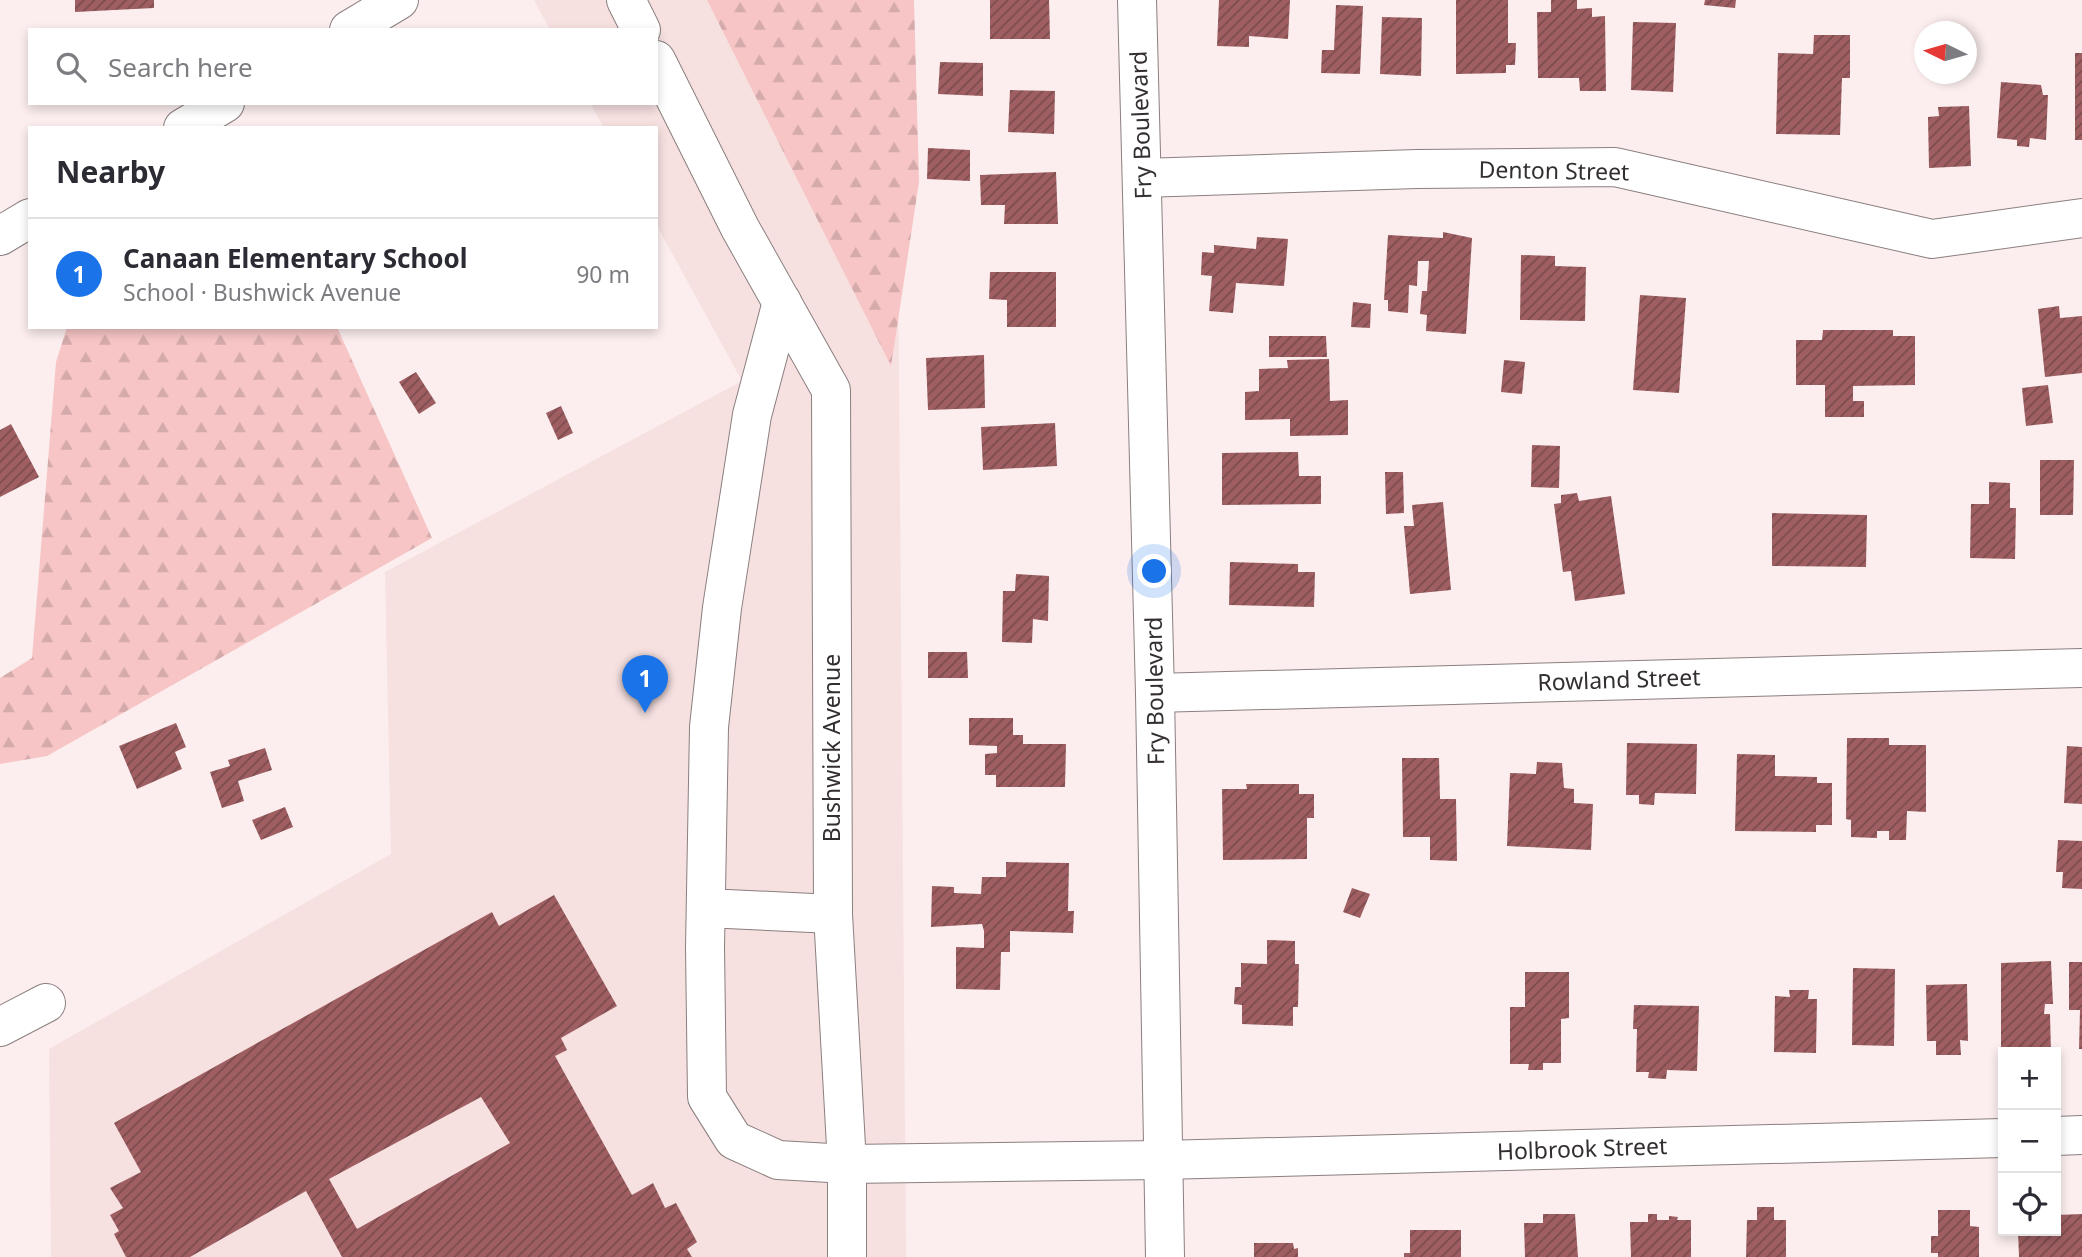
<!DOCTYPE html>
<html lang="en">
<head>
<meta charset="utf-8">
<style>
  body { margin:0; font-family:"Noto Sans",sans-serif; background:#f7f7f7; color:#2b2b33 }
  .controls { position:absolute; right:21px; bottom:21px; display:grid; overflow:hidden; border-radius:0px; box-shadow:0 4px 10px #0003 }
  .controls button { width:63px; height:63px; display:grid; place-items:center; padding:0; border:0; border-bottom:2px solid #e1e1e2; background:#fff; color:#2b2b33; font:35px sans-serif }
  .compass { position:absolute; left:1914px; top:21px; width:63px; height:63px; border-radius:50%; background:#fff; box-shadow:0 4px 10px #0003; rotate:275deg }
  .you { position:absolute; left:1155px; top:572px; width:24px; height:24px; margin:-18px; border:5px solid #fff; border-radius:50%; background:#1a73e8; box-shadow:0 0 0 10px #1a73e833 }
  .badge { display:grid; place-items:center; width:46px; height:46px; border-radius:50%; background:#1a73e8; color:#fff; font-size:23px; font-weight:700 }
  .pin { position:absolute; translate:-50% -58px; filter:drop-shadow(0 2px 4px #0008) }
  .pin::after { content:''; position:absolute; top:37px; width:24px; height:21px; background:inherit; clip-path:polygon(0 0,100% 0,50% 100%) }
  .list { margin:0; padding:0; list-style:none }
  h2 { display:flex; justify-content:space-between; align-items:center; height:91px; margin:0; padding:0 28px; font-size:30px }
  h2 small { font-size:23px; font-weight:400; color:#7c7c81 }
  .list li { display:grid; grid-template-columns:46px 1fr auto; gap:21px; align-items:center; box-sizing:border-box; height:112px; padding:0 28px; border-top:2px solid #e1e1e2 }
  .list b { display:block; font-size:26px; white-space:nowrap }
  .list p { margin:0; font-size:23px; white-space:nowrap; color:#7c7c81 }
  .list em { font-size:23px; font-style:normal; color:#7c7c81 }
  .icon { flex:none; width:38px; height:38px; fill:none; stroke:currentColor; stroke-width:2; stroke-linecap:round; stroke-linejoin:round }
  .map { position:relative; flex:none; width:2082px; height:1257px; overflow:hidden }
  .search { position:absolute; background:#fff; box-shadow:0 4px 10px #0003; left:28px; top:28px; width:630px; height:77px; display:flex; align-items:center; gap:18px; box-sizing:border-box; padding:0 24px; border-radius:0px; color:#7c7c81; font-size:26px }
  .panel { position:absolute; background:#fff; box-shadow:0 4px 10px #0003; left:28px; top:126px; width:630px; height:203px; border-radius:0px }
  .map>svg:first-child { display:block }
  .built { fill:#f6e0e0 }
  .forest { fill:url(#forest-firs) }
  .building { fill:url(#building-hatch); fill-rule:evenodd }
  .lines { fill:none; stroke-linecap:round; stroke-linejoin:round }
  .minor-casing { stroke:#8b7f7f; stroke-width:40 }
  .minor { stroke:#fff; stroke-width:38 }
  .labels { text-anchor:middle; stroke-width:7; stroke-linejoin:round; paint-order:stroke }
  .street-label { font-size:23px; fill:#342f2f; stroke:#fff }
</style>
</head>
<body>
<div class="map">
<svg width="2082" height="1257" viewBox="0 0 2082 1257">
  <defs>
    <pattern id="forest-firs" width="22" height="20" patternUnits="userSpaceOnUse" patternTransform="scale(1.75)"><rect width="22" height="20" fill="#f7c5c5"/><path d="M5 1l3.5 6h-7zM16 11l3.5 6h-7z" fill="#d4aaaa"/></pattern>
    <pattern id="building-hatch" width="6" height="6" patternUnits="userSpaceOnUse" patternTransform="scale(1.75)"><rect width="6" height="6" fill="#9f5f62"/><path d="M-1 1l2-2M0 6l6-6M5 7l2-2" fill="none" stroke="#7b4b4d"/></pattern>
  </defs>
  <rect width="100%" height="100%" fill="#fceeee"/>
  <path class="built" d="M534,0H896L906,1257H51L49,1049L391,854L385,572L742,381L656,224V128H604L590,103H656V30H550Z"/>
  <g class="forest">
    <path d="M707,0H914L919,182L891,366Z"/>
    <path d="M67,327H337L432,538L47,756L0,764V678L32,658L56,362Z"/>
  </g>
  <g class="building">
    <path d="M75,0H154V8L75,12Z"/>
    <path d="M990,0H1049L1050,39H990Z"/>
    <path d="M1219,0H1290L1288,39L1249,36V47L1217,46Z"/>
    <path d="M1456,0H1508V43H1516L1515,65H1506V73L1456,74Z"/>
    <path d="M1551,0H1577V9L1592,8V17L1605,16L1606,91H1580L1579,78H1538L1537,12H1551Z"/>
    <path d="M1705,0H1736L1735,8L1704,5Z"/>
    <path d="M1336,5L1363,6L1360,74L1321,73L1322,50H1334Z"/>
    <path d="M1382,17L1422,18L1421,76L1380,74Z"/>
    <path d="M1633,22L1676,23L1673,92L1631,90Z"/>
    <path d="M1814,35H1850V78H1842L1840,135L1776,134L1778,53L1813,54Z"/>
    <rect x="2075" y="53" width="7" height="87"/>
    <path d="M940,62L983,63V96L938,94Z"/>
    <path d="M2001,82L2041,85L2043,95H2048L2046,140L2030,138L2029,147L2017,146V140L1997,138Z"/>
    <path d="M1010,90L1055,91L1054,134L1008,132Z"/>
    <path d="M1969,106L1971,166L1929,168L1928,117L1939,116L1938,107Z"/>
    <path d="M928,148L970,150V181L927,179Z"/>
    <path d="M1056,172L1058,224H1004L1005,205H981L980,175Z"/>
    <path d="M1443,232L1472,238L1466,334L1426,331L1427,315L1420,314L1422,291H1427L1429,261H1418L1417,286L1409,285L1408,313L1388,311V300H1384L1388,235L1443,238Z"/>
    <path d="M1257,237L1288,239L1284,286L1236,283L1233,313L1209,311L1212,276L1201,275L1202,252L1214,253V245L1256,249Z"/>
    <path d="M1521,255L1555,256V266L1586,267L1585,321L1520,320Z"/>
    <path d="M990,272H1056V327H1007V300L989,299Z"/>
    <path d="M1640,295L1686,298L1679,393L1633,390Z"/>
    <path d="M1353,302L1371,304L1370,328L1351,327Z"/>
    <path d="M2059,306L2060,318L2082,316V373L2045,377L2038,309Z"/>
    <path d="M1823,330H1893V336H1915V385L1853,386V401H1864V417H1825V385H1796V340H1822Z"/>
    <path d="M1269,336H1326L1327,357H1269Z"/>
    <path d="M984,355L985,408L928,410L926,358Z"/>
    <path d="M1329,359L1330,401L1348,400V435L1290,436V419L1245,420V392L1259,391V369L1288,368L1287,360Z"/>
    <path d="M1504,360L1525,362L1522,394L1501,392Z"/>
    <path d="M416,372L436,403L419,414L399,382Z"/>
    <path d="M2048,385L2053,423L2026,426L2022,388Z"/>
    <path d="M561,406L573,433L558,440L546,413Z"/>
    <path d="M1055,423L1057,466L983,470L981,427Z"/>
    <path d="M11,424L39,477L0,497V430Z"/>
    <path d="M1532,445L1560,446L1559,488L1531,487Z"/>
    <path d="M1298,452L1299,476H1321V504L1222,505V453Z"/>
    <path d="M2040,460H2074L2073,515H2040Z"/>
    <path d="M1385,472H1403L1404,513L1386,514Z"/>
    <path d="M1989,482L2010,483V508H2016L2015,559L1970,558L1971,504H1989Z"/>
    <path d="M1577,493L1579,501L1611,496L1625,594L1575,601L1571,571L1563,572L1554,504L1561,503V495Z"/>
    <path d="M1443,502L1451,590L1410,594L1404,526H1414L1412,505Z"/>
    <path d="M1772,513L1867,515L1866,567L1772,566Z"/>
    <path d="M1230,562L1298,564V572H1315L1314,607L1229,605Z"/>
    <path d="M1016,574L1049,576L1048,621L1033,619L1032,643L1002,642L1003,591H1015Z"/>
    <path d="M928,652H967L968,678H928Z"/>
    <path d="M969,718H1013V735H1023V744H1066L1065,787H996V775H985V754L997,753V746L969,745Z"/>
    <path d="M176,723L186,747L175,752L182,769L137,789L119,746Z"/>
    <path d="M1847,738H1889V745H1926V812L1907,811L1906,840H1889V831H1877V838L1851,837V820L1846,819Z"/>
    <path d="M1627,743L1697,744L1696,794L1655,793L1654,805L1639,804V795H1626Z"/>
    <path d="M2067,746L2082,747V804L2064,803Z"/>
    <path d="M265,748L272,770L238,781L244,801L222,808L210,772L230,766L228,760Z"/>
    <path d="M1737,754L1775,755V776L1817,777V783H1832V825H1816V832L1735,831Z"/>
    <path d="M1402,758H1439L1440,799H1456L1457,861L1430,860V837H1403Z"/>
    <path d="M1537,762L1562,763L1564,788L1574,789V803L1593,804L1591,850L1507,846L1510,773L1536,774Z"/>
    <path d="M1246,784H1299V794H1314V818H1307V859L1223,860L1222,789H1247Z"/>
    <path d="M285,807L293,827L261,840L252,820Z"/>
    <path d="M2058,840L2082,841V889L2062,888L2063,872H2056Z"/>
    <path d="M1006,862L1069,863L1068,911H1074L1073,933L1010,931V952H1001L1000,990L956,989V947L984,948V931L982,924L931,927L932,886L954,887V893L981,894L982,877H1006Z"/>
    <path d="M1352,888L1370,894L1360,918L1343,912Z"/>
    <path d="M554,895L617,1006L561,1038L567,1050L555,1056L632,1195L653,1183L665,1208L676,1203L697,1242L687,1249L692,1257H342L306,1191L190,1257H126L114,1234L119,1231L110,1215L123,1208L110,1188L141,1172L114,1123L492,912L499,926ZM481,1097L510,1143L357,1229L329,1179Z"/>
    <path d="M1267,940L1295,941V964H1299L1298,1007H1293V1026L1242,1024V1005L1234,1004L1235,987H1241V963L1267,964Z"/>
    <path d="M2051,961L2053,1004H2045L2044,1014H2050L2051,1052L2001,1054V963Z"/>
    <path d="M2069,962H2082V1049H2079L2080,1010H2069Z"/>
    <path d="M1853,968L1895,969L1894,1046L1852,1045Z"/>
    <path d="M1525,972H1569V1018L1561,1019V1063H1543V1070H1528L1529,1064H1510V1007H1525Z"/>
    <path d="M1967,984L1968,1041L1960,1040L1961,1055H1936V1041H1927L1926,985Z"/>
    <path d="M1789,990H1809L1808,999H1817L1816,1053L1774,1052L1775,996L1790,997Z"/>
    <path d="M1634,1005L1699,1006L1697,1071L1667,1070L1666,1079L1648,1078L1649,1072H1636L1637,1029H1633Z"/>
    <path d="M1757,1207H1774V1220H1786V1257H1746L1747,1220H1757Z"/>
    <path d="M1938,1210H1970V1226L1979,1227V1257H1938V1253H1931V1236H1938Z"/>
    <path d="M1543,1214H1575L1578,1257H1525L1524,1223H1543Z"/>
    <path d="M1648,1214H1657V1220H1669V1216L1678,1217L1677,1220H1691V1257H1631L1630,1222H1648Z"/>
    <path d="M2082,1214V1257H2019L2018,1231H2056V1215Z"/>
    <path d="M1410,1230H1461V1257H1404V1253H1410Z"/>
    <path d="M1254,1243H1293L1294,1249L1298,1248V1257H1254Z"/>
  </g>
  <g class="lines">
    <g class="minor-casing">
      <g id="minor">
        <path d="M626,0L641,30"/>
        <path d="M1137,0L1155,693L1165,1257"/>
        <path d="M349,30L399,0"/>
        <path d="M656,60L740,228L831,390L833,914L847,1164V1257"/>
        <path d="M183,128L225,103"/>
        <path d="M1143,178L1417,169L1615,167L1932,239L2082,218"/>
        <path d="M0,236L30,218"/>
        <path d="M782,302L752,415L722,608L709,727L705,947L707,1097L734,1140L778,1160L847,1164L1162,1160L2003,1138"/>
        <path d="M1155,693L2082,668"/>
        <path d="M706,908L833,914"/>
        <path d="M0,1027L46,1003"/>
        <path d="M2056,1136L2082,1135"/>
      </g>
    </g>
    <use href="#minor" class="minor"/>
  </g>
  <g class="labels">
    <g class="street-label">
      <text transform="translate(1141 125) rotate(-92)" y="8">Fry Boulevard</text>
      <text transform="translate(1554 171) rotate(1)" y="8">Denton Street</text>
      <text transform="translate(1619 680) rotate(-2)" y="8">Rowland Street</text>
      <text transform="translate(1155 691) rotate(-91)" y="8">Fry Boulevard</text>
      <text transform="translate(832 748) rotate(-90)" y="8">Bushwick Avenue</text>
      <text transform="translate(1582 1149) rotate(-2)" y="8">Holbrook Street</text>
    </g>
  </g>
</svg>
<div class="controls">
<button>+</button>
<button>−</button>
<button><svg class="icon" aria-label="locate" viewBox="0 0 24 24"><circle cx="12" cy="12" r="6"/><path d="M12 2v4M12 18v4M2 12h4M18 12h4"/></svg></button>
</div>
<svg class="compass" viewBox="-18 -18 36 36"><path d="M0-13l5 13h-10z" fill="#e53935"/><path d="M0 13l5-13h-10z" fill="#7c7c81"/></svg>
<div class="you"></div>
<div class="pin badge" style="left:645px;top:713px">1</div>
<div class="search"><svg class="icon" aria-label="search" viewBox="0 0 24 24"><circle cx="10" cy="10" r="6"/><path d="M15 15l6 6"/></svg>Search here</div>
<section class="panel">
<h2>Nearby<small></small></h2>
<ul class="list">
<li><span class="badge">1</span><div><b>Canaan Elementary School</b><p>School · Bushwick Avenue</p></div><em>90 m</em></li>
</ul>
</section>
</div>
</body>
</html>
